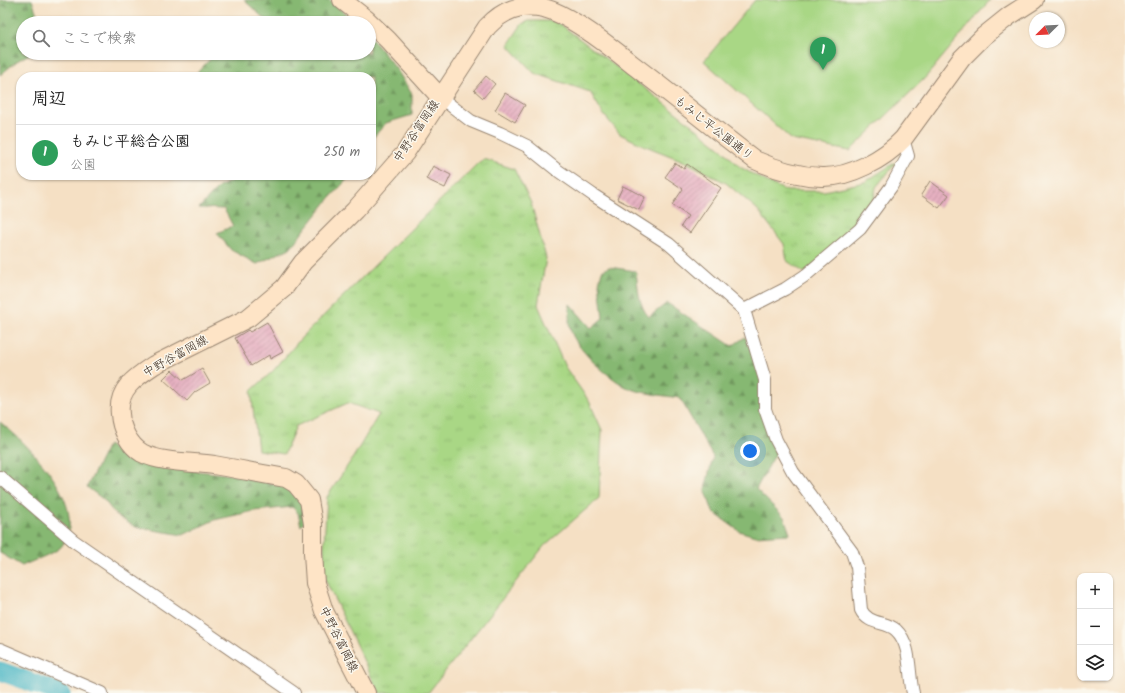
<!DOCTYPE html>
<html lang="ja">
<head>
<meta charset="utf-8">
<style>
  body { margin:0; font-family:Kalam,"Klee One",sans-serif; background:#f2f2f2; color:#222 }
  .controls { position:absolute; right:12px; bottom:12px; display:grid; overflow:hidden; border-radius:8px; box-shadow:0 1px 3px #0004 }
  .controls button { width:36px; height:36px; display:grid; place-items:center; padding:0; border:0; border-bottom:1px solid #e0e0e0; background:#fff; color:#222; font:20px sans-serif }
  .compass { position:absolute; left:1029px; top:12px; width:36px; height:36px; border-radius:50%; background:#fff; box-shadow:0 1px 3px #0004; rotate:246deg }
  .you { position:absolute; left:750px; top:451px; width:14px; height:14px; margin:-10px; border:3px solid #fff; border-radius:50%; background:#1a73e8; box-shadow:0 0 0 6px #1a73e833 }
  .badge { display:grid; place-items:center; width:26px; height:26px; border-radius:50%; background:#1a73e8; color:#fff; font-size:13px; font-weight:700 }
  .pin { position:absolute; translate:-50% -33px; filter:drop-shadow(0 1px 2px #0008) }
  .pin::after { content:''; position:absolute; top:21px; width:14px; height:12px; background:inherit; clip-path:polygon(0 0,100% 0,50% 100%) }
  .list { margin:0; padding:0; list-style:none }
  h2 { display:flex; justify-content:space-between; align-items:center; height:52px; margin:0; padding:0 16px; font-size:17px }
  h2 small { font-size:13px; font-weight:400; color:#767676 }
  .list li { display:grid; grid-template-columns:26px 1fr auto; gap:12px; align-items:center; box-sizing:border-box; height:56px; padding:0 16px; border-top:1px solid #e0e0e0 }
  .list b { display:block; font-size:15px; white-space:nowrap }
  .list p { margin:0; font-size:13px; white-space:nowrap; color:#767676 }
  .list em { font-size:13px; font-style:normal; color:#767676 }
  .icon { flex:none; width:22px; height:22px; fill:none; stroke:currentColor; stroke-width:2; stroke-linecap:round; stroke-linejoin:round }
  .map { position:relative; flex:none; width:1125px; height:693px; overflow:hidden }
  .search { position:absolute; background:#fff; box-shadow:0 1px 3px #0004; left:16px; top:16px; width:360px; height:44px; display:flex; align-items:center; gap:10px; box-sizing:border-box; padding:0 14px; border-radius:22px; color:#767676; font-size:15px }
  .panel { position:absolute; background:#fff; box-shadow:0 1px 3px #0004; left:16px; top:72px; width:360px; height:108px; border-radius:16px }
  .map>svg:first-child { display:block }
  .grass { fill:url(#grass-tufts); stroke:#728052 }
  .forest { fill:url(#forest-firs); stroke:#607148 }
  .park { fill:#a9d785; stroke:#728052 }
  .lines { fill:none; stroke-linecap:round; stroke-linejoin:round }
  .river { stroke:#49b6c5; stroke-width:19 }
  .building { fill:url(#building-hatch) }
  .street-casing { stroke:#988571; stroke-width:14 }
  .secondary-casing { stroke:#988571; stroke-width:20 }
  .street { stroke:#fff; stroke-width:12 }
  .secondary { stroke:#fee4c6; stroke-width:18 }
  .labels { text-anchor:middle; stroke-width:3; stroke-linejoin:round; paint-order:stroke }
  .street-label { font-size:12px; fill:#3b2a1e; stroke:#fbf7ec }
</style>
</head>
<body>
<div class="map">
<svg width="1125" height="693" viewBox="0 0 1125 693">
  <defs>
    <pattern id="grass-tufts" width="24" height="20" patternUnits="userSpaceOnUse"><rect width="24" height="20" fill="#a9d785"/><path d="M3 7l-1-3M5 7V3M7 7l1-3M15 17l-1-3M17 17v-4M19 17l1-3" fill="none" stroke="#92b972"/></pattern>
    <pattern id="forest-firs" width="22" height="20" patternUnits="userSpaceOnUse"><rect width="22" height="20" fill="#86b872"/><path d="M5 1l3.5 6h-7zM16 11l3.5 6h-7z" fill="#6f965d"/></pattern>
    <pattern id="building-hatch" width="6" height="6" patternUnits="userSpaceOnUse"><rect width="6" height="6" fill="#e6b0c1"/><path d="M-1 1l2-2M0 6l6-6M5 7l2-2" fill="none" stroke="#bc8f9c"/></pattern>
  </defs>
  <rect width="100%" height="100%" fill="#fbf7ec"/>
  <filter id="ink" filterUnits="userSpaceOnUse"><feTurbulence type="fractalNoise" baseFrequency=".025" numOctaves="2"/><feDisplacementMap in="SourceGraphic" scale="8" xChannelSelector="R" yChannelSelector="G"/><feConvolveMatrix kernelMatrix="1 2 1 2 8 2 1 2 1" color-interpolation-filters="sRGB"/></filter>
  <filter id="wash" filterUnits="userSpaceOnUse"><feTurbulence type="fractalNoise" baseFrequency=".012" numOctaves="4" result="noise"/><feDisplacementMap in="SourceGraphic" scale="16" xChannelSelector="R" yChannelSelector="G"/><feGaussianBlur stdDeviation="0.9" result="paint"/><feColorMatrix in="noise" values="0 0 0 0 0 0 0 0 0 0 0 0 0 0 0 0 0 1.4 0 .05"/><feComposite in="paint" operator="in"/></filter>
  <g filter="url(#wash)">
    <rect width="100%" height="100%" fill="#f5e0c4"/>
    <g class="grass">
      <path d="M529,21H553L560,24L668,106L723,150L740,167L769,183L787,191H824L865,182L894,163H896L876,187L873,205L868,214L805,273L787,261L784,244L757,209L726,183L686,162L643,145L620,134L604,115L590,92L534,73L508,45L522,24Z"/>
      <path d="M484,159L514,169L531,203L546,258L538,305L565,367L589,401L602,430L599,498L544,546L428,693H379L324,577V545L327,497L354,456L379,414L348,403L296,426L284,454L258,450L251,391L273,371L303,336L478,163Z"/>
    </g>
    <g class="forest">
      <path d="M0,0H32L40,23H23V53H31L17,61L0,75Z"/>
      <path d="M244,0H330L356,23H269Z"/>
      <path d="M369,35L397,70L412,94V115L386,123L371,140V77H193L216,53H369Z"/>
      <path d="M191,175H220L212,182L192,181Z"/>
      <path d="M243,175H351L330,198L290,248L257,264L231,250L217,233L233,226L224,209L199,208L219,187Z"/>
      <path d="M609,267L636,271C638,287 638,305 649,317L667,303L732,346L745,337L755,355L777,451L756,489L784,517L790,534L755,536L739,531L713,512L705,489L713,457L680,398C666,396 638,393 626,387C607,376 575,349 570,328C568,322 570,311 570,304L591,328L603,318L599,283L602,271Z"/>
      <path d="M0,422C29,445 92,507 61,547C57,552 30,562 22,566L0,553Z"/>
      <path d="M108,445L127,460L169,468L234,475L285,486L302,503L305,522L301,526L298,513L292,507L254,511L214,520L183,535L135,527L116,515L104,500L87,487Z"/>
    </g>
    <path class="park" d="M755,0H990L925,78L850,151L792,140L704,61Z"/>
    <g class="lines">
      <path class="river" d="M0,671L61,693"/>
    </g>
    <g id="blocks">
      <g class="building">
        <path d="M486,76L495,84L483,98L474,90Z"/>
        <path d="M505,93L525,105L515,122L495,110Z"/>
        <path d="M675,163L684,169L687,164L721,188L690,233L681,226L688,216L672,205L683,189L665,177Z"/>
        <path d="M433,166L451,175L445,188L426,179Z"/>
        <path d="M930,181L949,195L939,208L921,195Z"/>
        <path d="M623,186L645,197L639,210L617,199Z"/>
        <path d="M267,322L283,352L270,359L269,355L251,366L235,338L248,330L250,332Z"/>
        <path d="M202,369L210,383L195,392L187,401L163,379L172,370L183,380Z"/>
      </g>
    </g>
  </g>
  <g filter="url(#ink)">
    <use href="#blocks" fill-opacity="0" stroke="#988571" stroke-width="1"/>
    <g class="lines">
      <g class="street-casing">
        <g id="street">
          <path d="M441,98L471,121L500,133L527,146L557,170L593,195L669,244L744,310L765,380V409L776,440L793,472L852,552L857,567L861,610C868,625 886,621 896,630C912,645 908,673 913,693"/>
          <path d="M744,310L785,289L806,275L860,229L891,187L908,156L903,139"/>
          <path d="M0,477L74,541L294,693"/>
          <path d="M0,649L102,693"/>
        </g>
      </g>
      <g class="secondary-casing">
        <g id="secondary">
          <path d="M342,0L366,19L388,40L441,98"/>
          <path d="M366,693L324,611L315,583L313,553V524L309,500L296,484L286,478C262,474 238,469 214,465C193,462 161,463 142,453C129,445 121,429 120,414C117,389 136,377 154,365L248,318L284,288L303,262L355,210L405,153L487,27C503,10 520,3 544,8C571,15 611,47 633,65C674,96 714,129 755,160C775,169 798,176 821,177C849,178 884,159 903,139L962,58L984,36L1009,16L1034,0"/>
        </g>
      </g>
      <use href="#street" class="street"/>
      <use href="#secondary" class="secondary"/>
    </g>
  </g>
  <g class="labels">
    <g class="street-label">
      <text transform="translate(714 128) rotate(38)" y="4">もみじ平公園通り</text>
      <text transform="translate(416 131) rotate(-56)" y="4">中野谷富岡線</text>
      <text transform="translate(175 356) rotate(-29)" y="4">中野谷富岡線</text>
      <text transform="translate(339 639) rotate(64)" y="4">中野谷富岡線</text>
    </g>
  </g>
</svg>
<div class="controls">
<button>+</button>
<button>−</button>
<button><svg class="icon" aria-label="layers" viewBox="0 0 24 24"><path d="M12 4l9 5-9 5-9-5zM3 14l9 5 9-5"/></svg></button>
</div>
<svg class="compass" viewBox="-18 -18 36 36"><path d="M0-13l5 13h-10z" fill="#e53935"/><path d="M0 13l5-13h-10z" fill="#767676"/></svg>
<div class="you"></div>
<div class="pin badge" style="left:823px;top:70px;background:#2e9e5b">1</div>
<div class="search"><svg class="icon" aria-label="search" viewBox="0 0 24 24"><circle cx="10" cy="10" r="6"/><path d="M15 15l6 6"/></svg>ここで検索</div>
<section class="panel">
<h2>周辺<small></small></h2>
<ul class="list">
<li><span class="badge" style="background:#2e9e5b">1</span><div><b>もみじ平総合公園</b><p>公園</p></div><em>250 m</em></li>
</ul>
</section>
</div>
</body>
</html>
